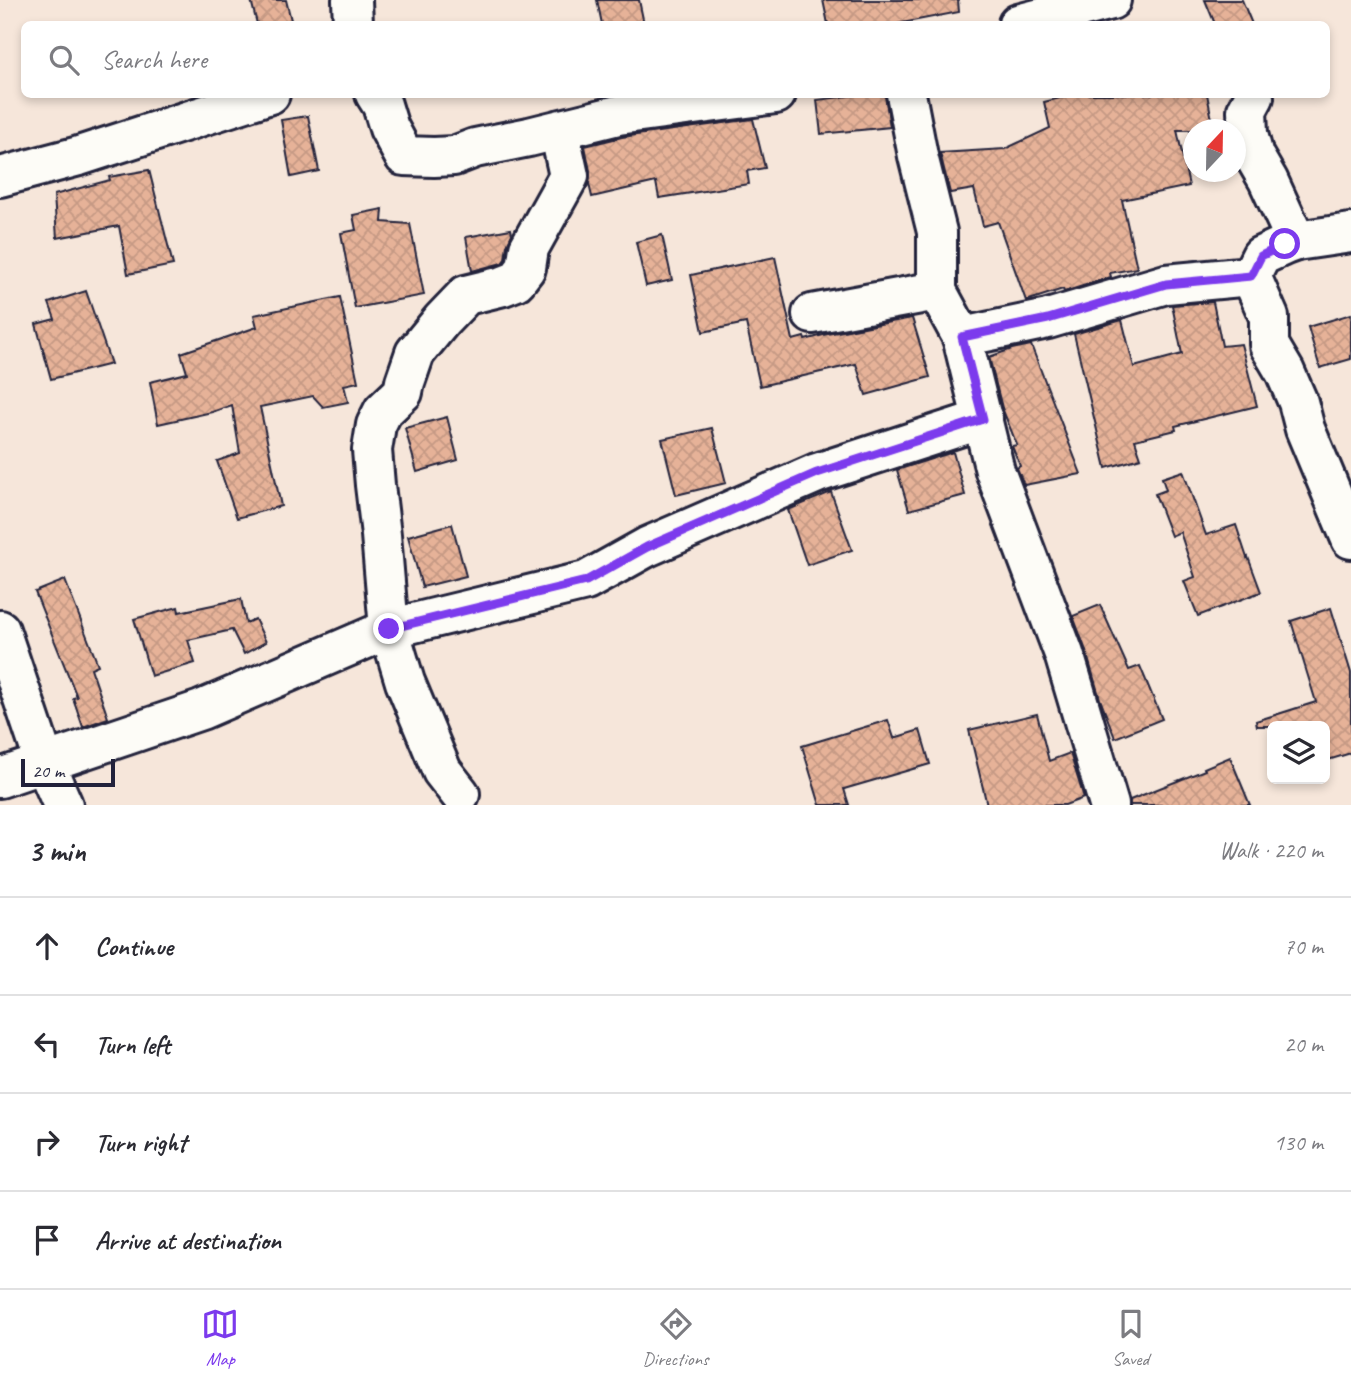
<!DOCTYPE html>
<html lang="en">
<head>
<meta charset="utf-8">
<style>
  body { margin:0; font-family:Caveat,sans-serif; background:#f7f7f7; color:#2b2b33 }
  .controls { position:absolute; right:21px; bottom:21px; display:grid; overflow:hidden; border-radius:10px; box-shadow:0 4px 10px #0003 }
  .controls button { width:63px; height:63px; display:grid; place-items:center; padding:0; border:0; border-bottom:2px solid #e1e1e2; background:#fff; color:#2b2b33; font:35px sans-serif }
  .compass { position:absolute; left:1183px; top:119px; width:63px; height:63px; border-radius:50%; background:#fff; box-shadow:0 4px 10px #0003; rotate:22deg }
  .scale { position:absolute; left:21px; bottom:18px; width:94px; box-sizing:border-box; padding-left:7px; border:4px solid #22223b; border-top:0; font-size:19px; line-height:24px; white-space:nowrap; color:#22223b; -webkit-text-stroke:5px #fdfcf7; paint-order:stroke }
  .stop { position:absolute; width:21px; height:21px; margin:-16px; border:5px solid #7c3aed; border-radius:50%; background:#fff }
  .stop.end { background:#7c3aed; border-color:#fff; box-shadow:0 2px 7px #0008 }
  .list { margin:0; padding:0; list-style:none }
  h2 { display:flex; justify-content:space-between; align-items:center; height:91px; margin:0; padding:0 28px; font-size:30px }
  h2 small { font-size:23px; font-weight:400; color:#7c7c81 }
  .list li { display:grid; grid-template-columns:46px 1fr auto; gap:21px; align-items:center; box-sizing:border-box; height:98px; padding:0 28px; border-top:2px solid #e1e1e2 }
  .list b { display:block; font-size:26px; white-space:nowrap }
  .list em { font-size:23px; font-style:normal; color:#7c7c81 }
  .icon { flex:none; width:38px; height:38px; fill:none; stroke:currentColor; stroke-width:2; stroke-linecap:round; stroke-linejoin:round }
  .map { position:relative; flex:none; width:1351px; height:805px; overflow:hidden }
  .search { position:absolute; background:#fff; box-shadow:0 4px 10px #0003; left:21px; right:21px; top:21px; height:77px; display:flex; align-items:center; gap:18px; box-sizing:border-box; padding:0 24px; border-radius:10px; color:#7c7c81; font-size:26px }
  .sheet { height:483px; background:#fff }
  nav { display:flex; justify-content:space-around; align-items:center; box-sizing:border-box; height:98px; border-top:2px solid #e1e1e2; background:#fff; font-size:19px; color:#7c7c81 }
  nav a { display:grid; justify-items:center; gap:4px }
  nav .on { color:#7c3aed }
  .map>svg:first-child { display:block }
  .building { fill:url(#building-cross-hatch); stroke:#22223b; stroke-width:2 }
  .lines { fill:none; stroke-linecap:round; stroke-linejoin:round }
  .minor-casing { stroke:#22223b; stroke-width:44 }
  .minor { stroke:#fdfcf7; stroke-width:38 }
  .route { stroke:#7c3aed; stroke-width:9 }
</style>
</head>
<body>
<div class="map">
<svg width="1351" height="805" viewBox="0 0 1351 805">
  <defs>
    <pattern id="building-cross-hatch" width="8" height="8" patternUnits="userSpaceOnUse" patternTransform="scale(1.75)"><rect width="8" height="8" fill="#e6b298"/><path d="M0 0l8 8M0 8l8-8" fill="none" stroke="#c59984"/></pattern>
  </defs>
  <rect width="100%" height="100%" fill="#f6e6da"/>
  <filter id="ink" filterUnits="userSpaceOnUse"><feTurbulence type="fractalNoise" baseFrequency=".0143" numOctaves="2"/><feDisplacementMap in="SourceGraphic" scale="14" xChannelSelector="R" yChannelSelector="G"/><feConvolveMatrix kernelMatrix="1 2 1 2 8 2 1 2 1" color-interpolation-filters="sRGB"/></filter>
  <g filter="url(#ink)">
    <g class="building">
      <path d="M251,0H286L292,24H257Z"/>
      <path d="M597,0H639L644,24H602Z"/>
      <path d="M823,0H958L959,12L897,24H828Z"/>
      <path d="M1205,0H1242L1252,24H1215Z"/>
      <path d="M864,94H885L890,127L821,134L817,100Z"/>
      <path d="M1076,94H1207L1214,130H1177L1189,186L1122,200L1137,268L1110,273L1111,277L1064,292L1063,289L1026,301L998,222L983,226L974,189L950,193L940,153L1005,149L1050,128L1044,102Z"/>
      <path d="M308,116L319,171L291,177L281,120Z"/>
      <path d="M753,119L765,168L747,171L749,184L659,198L656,182L592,197L589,184L590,171L585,146L622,137Z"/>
      <path d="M149,170L173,265L128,274L119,226L57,238L54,195L110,180L109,177Z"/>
      <path d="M383,209L382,222L410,224L424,295L355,308L341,233L356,230L353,215Z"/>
      <path d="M511,229L512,234L507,245L505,259L502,263L472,271L466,237Z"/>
      <path d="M662,235L672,280L646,286L636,242Z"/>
      <path d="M775,257L793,340L804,337L805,340L827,334L912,318L930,377L866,395L856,364L760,386L746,323L703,332L691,275Z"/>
      <path d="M86,291L111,364L51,379L36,324L55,319L49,303Z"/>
      <path d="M340,297L358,382L344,385L348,402L323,407L313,396L260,407L281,506L237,518L217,461L240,453L232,405L212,412L158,424L150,382L187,373L181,353L257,327L254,315Z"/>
      <path d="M1213,302L1222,346L1241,344L1257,406L1175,426L1176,430L1135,440L1141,458L1106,468L1074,334L1122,320L1134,367L1182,354L1172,305Z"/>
      <path d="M1351,314V359L1320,368L1308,327Z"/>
      <path d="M1031,345L1081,474L1024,485L1017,468L1020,466L1012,446L1017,445L1002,408L989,357L1012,349Z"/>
      <path d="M447,417L458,460L417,472L405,428Z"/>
      <path d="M712,428L726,483L676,495L662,439Z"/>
      <path d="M953,452L965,495L909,510L897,470Z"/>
      <path d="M1183,471L1206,535L1236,525L1247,558L1248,557L1261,592L1198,616L1184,581L1195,577L1180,532L1171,536L1155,494L1166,490L1162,478Z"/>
      <path d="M831,492L852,550L807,565L788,510Z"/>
      <path d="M452,524L466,576L422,587L408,536Z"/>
      <path d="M65,580L98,665L91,668L108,718L83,727L73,698L77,697L35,592Z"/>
      <path d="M241,599L246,623L255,619L266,642L244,654L232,630L188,640L195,663L151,676L134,619L178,607L179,612Z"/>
      <path d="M1100,605L1129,670L1140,666L1162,719L1115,738L1100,699L1085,648L1073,616Z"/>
      <path d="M1331,608L1351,673V753L1325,761V726H1257L1256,721L1316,702L1291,621Z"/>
      <path d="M1037,714L1049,761L1070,753L1084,798L1065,805H987L969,730Z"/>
      <path d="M888,720L894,738L920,730L930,764L844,789L849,805H820L802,746Z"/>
      <path d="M1230,757L1250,805H1130V800L1205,770L1204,768Z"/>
    </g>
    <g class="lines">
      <g class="minor-casing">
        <g id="minor">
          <path d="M352,0L353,24"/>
          <path d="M1018,24L1111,0"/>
          <path d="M375,94L382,105L389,128L404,156L434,157L454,156L475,148L529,137L618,115L776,94"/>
          <path d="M906,94L918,156L937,232V291L962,337L995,471L1064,654L1109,805"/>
          <path d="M1254,97L1247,110L1248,134L1254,156L1268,180L1296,241"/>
          <path d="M0,177L79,156L270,94"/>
          <path d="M1251,276L1269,317V345L1285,372L1298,402L1305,429L1351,539"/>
          <path d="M812,314L937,291"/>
          <path d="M962,337L1048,319L1166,284L1251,276L1261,256L1285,245L1296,241L1351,233"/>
          <path d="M0,630L45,764L63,805"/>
          <path d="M0,778L201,710L389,629L586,581L647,547L817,473L983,419"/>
          <path d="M460,794L442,771L405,682L389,629L381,535L375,485L372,450L376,425L383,411L403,392L405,382L415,353L442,320L466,295L503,286L516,281L526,268L529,248L569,176L559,130"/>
        </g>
      </g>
      <use href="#minor" class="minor"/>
    </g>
  </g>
  <g class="lines" filter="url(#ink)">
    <path class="route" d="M389,629L586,581L647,547L817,473L983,419L962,337L1048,319L1166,284L1251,276L1261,256L1285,244"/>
  </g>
</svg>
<div class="controls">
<button><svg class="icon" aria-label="layers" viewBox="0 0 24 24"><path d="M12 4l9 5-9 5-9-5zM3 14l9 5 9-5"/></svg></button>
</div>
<svg class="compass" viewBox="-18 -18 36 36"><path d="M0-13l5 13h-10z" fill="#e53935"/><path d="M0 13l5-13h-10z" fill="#7c7c81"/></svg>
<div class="scale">20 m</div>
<div class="stop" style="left:1285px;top:244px"></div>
<div class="stop end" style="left:389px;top:629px"></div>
<div class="search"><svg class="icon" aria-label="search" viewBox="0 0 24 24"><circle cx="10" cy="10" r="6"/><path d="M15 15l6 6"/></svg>Search here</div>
</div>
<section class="sheet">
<h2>3 min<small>Walk · 220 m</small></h2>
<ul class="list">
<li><svg class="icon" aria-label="ahead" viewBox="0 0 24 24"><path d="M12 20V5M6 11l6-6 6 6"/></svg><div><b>Continue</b></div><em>70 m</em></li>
<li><svg class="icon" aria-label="left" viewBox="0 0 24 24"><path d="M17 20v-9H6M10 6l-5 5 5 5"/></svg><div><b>Turn left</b></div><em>20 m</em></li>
<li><svg class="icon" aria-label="right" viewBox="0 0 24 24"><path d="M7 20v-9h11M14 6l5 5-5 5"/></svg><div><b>Turn right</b></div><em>130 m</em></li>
<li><svg class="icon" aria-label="arrive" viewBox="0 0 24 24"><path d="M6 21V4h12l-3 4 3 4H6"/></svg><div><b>Arrive at destination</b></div></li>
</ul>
</section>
<nav>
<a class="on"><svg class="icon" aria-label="map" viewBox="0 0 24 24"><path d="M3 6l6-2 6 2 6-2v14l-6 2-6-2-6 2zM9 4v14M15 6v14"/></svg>Map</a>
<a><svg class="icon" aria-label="directions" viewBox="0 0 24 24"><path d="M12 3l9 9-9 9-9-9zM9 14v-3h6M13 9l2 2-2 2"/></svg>Directions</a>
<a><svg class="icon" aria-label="saved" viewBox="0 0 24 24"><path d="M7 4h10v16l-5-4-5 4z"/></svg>Saved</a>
</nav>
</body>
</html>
